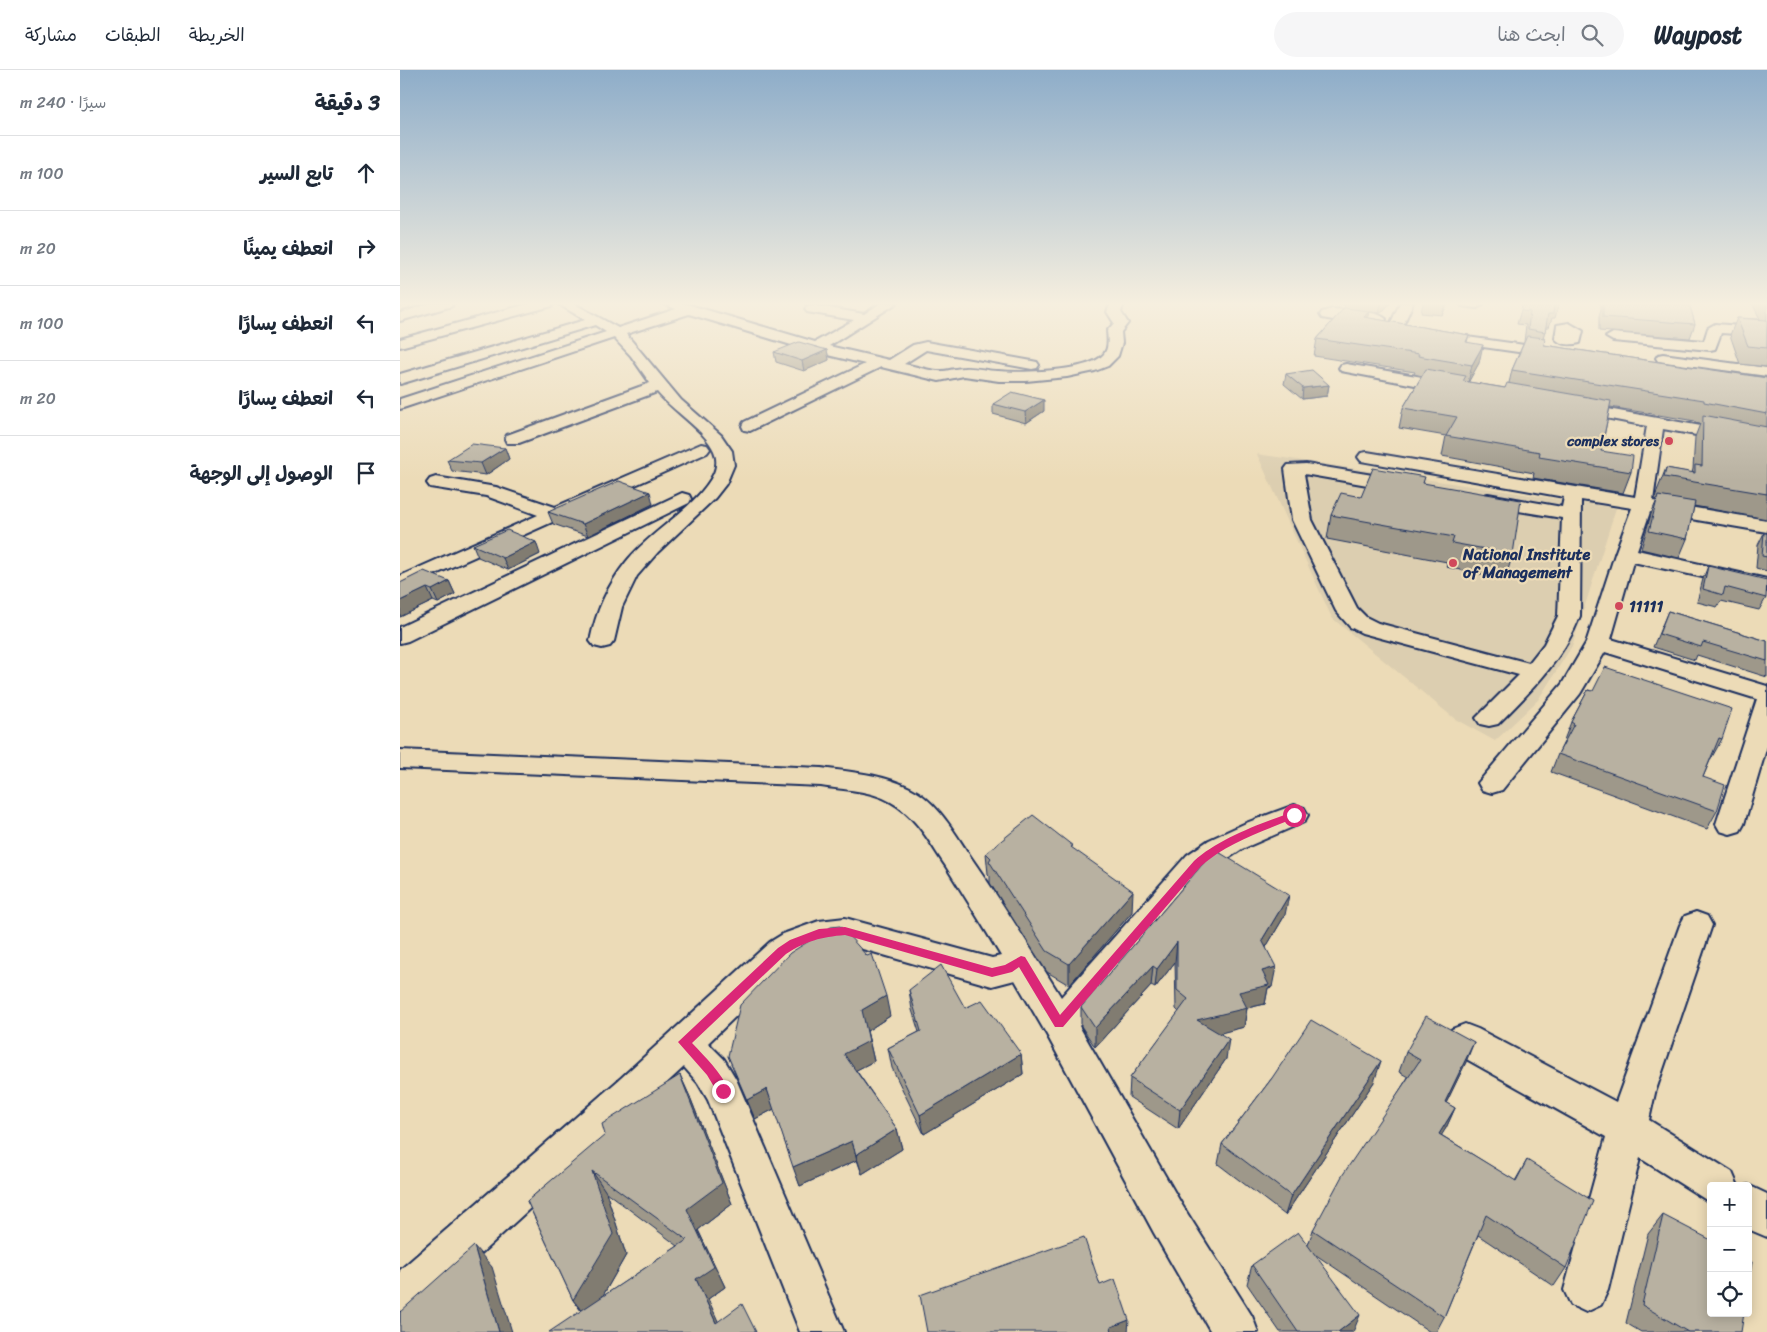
<!DOCTYPE html>
<html lang="ar">
<head>
<meta charset="utf-8">
<style>
  body { margin:0; font-family:Sriracha,"Playpen Sans Arabic",sans-serif; background:#f6f6f7; color:#1f2937; direction:rtl }
  .controls { position:absolute; right:15px; bottom:15px; display:grid; overflow:hidden; border-radius:5px; box-shadow:0 2px 12px #0003 }
  .controls button { width:45px; height:45px; display:grid; place-items:center; padding:0; border:0; border-bottom:1px solid #e0e1e3; background:#fff; color:#1f2937; font:25px sans-serif }
  .stop { position:absolute; width:15px; height:15px; margin:-11px; border:4px solid #db2777; border-radius:50%; background:#fff }
  .stop.end { background:#db2777; border-color:#fff; box-shadow:0 1px 5px #0008 }
  .list { margin:0; padding:0; list-style:none }
  h2 { display:flex; justify-content:space-between; align-items:center; height:65px; margin:0; padding:0 20px; font-size:21px }
  h2 small { font-size:16px; font-weight:400; color:#747a83 }
  .list li { display:grid; grid-template-columns:32px 1fr auto; gap:15px; align-items:center; box-sizing:border-box; height:75px; padding:0 20px; border-top:1px solid #e0e1e3 }
  .list b { display:block; font-size:19px; white-space:nowrap }
  .list em { font-size:16px; font-style:normal; color:#747a83 }
  .icon { flex:none; width:28px; height:28px; fill:none; stroke:currentColor; stroke-width:2; stroke-linecap:round; stroke-linejoin:round }
  .map { position:relative; flex:none; width:1367px; height:1262px; overflow:hidden; direction:ltr }
  header { display:flex; align-items:center; gap:30px; box-sizing:border-box; height:70px; padding:0 25px; background:#fff; border-bottom:1px solid #e0e1e3 }
  header strong { font-size:24px }
  nav { display:flex; gap:28px; margin-inline-start:auto; font-size:18px }
  .search { width:350px; height:45px; background:#f6f6f7; display:flex; align-items:center; gap:12px; box-sizing:border-box; padding:0 18px; border-radius:28px; color:#747a83; font-size:19px }
  main { display:flex }
  aside { flex:1; background:#fff }
  .map>svg:first-child { display:block }
  .built { fill:#dcceb0 }
  .lines { fill:none; stroke-linecap:round; stroke-linejoin:round }
  .minor-casing { stroke:#1b2f5e; stroke-width:4 }
  .minor { fill:#ecdbb7; fill-rule:evenodd }
  .wall { fill:#9e988a; stroke:#1b2f5e; fill-rule:evenodd }
  .shaded-wall { fill:#817c71; stroke:#1b2f5e }
  .building { fill:#b8b1a1; stroke:#1b2f5e }
  .route { fill:#db2777 }
  .poi-dot { fill:#d1495b; stroke:#ecdbb7; stroke-width:2 }
  .labels { text-anchor:middle; stroke-width:4.5; stroke-linejoin:round; paint-order:stroke }
  .far-poi-label { font-size:14px; font-weight:bold; fill:#1b2f5e; stroke:#ecdbb7; text-anchor:end }
  .poi-label { font-size:16px; font-weight:bold; fill:#1b2f5e; stroke:#ecdbb7; text-anchor:start }
</style>
</head>
<body>
<header>
<strong>Waypost</strong>
<div class="search"><svg class="icon" aria-label="search" viewBox="0 0 24 24"><circle cx="10" cy="10" r="6"/><path d="M15 15l6 6"/></svg>ابحث هنا</div>
<nav><a>الخريطة</a><a>الطبقات</a><a>مشاركة</a></nav>
</header>
<main>
<div class="map">
<svg width="1367" height="1262" viewBox="0 0 1367 1262">
  <rect width="100%" height="100%" fill="#ecdbb7"/>
  <filter id="ink" filterUnits="userSpaceOnUse"><feTurbulence type="fractalNoise" baseFrequency=".02" numOctaves="2"/><feDisplacementMap in="SourceGraphic" scale="10" xChannelSelector="R" yChannelSelector="G"/><feConvolveMatrix kernelMatrix="1 2 1 2 8 2 1 2 1" color-interpolation-filters="sRGB"/></filter>
  <g filter="url(#ink)">
    <path class="built" d="M857,384L1216,438L1172,576L1138,630L1095,671L1055,649L932,548Z"/>
    <g class="lines">
      <g class="minor-casing">
        <g id="minor">
          <path d="M32,233H53L52,236L0,251V243Z"/>
          <path d="M131,233H153L152,236L0,277V269Z"/>
          <path d="M157,233H173L218,258L276,239L262,233H283L415,272L454,250L407,242L405,239L407,236L412,235L464,244L481,233H497L429,276L489,290L513,275L526,272L632,291L637,292L639,295L637,298L632,299L526,280L504,294C515,296 526,300 537,301C546,302 555,298 564,298C575,297 587,301 598,301C620,303 686,302 702,286C709,280 708,270 707,261L714,253L707,242L711,233H724L721,242L728,253L721,262L722,273L718,286L708,296L695,301L667,307L626,311H599L564,306L539,311L481,297L350,361L344,360L342,356L344,352L465,294L411,281L289,244L226,264L281,330L321,365L332,381L334,395L326,414L315,428L258,482L237,506L222,537L214,571L210,576L202,578L194,576L190,571C196,542 207,516 226,492C250,461 298,437 314,403C317,396 317,388 314,381C306,361 272,340 257,322L119,373H107L105,369L107,365L250,313L231,286L214,268L0,339V329L206,262L195,255L0,314V304L185,250Z"/>
          <path d="M1000,233H1013L1002,258L1154,279L1159,280L1161,283L1159,286L1154,287L992,264L988,259Z"/>
          <path d="M1061,233H1083V234L1077,238L1062,236Z"/>
          <path d="M932,239C945,240 977,240 986,249L982,257L977,258L971,255L967,256L922,248L920,245L922,242Z"/>
          <path d="M1169,253L1183,261L1180,273C1171,275 1161,276 1155,268L1157,255Z"/>
          <path d="M1315,254L1367,258V266L1321,263L1315,279L1310,280L1213,271L1206,267L1213,263L1304,271L1308,258Z"/>
          <path d="M1263,284L1367,298V306L1258,291L1256,288L1258,285Z"/>
          <path d="M946,294L1052,312L1057,314L1060,317L1057,320L1052,322L941,301L939,298L941,295Z"/>
          <path d="M1175,333L1367,368V378L1263,359L1253,431L1367,450V462L1250,442L1237,480L1367,509V521L1233,492L1211,569L1367,616V676L1344,754L1340,761L1330,764L1320,761L1316,754L1357,629L1205,582L1180,624L1102,720L1092,723L1082,720L1078,713L1162,614L1186,573L1215,484L1232,438L1181,430L1180,546C1163,590 1131,621 1098,654L1089,656L1080,654L1076,648L1119,605L962,563L950,557L936,541L892,450L885,399L888,395L906,394L1009,411L1011,415L1009,419L1002,421L904,404L912,450L957,538L966,547L978,553L1129,593L1144,574L1158,546L1162,448L1088,436L1081,434L1079,430L1081,426L1088,424L1162,437L1164,427L967,392L961,391L958,387L961,383L967,382L1235,427L1247,356L1169,341L1167,338L1169,335Z"/>
          <path d="M301,374L307,375L310,379L307,383L0,520V506L138,445L86,426L30,417L27,413L30,409L36,407L96,417L155,437Z"/>
          <path d="M282,423L289,425L291,429L289,433L8,571L0,573V557Z"/>
          <path d="M0,680L421,698C451,702 482,704 510,718C537,731 554,762 570,786C602,832 631,879 661,927L787,785L809,770L846,753L894,735L904,738L908,745L904,752L842,779L809,801L679,956L782,1135L852,1246L858,1262H811L754,1163L647,965L615,910L592,916L445,874C425,876 410,879 394,890L308,973L324,989L336,1009L444,1262H400L308,1030L298,1013L284,997L15,1244L0,1251V1200L221,1008L370,872L383,864L419,851L445,848L592,888L601,886C583,856 564,825 545,795C530,773 516,746 491,732C471,720 444,720 421,716L0,698Z"/>
          <path d="M1296,842L1307,846L1312,855L1255,1023L1249,1050L1332,1102L1338,1116H1311V1133L1240,1088L1208,1220L1201,1235L1186,1242L1171,1235L1164,1220L1206,1067L1052,981L1047,970L1052,959L1065,954L1078,959L1216,1032L1280,855L1285,846Z"/>
          <path d="M1348,1115L1367,1124V1167L1348,1159V1116H1346Z"/>
        </g>
      </g>
      <use href="#minor" class="minor"/>
    </g>
    <g class="wall">
      <path d="M934,233H990L985,239L979,243L950,239L968,248L1069,265L1067,272L1079,293L1068,312L1105,318L1109,313L1112,300L1124,272L1126,255L1117,254L1123,233H1159L1155,248H1152L1149,257H1146L1143,268L1144,275L1367,308V449L1294,436L1287,469L1279,488L1241,479L1251,444L1257,430L1255,429L1257,421L1266,398L1292,403L1293,399L1295,367L1300,354L1295,353V351L1210,337L1201,381L1231,402L1223,423L1133,408L1134,403L1042,386L1046,366L999,358L1003,338L1022,306L1014,304L1015,302L914,286L917,269L944,238L945,235Z"/>
      <path d="M1023,233H1048L1042,245L1021,243Z"/>
      <path d="M1201,233H1289L1295,254L1290,268L1199,261V246L1201,239Z"/>
      <path d="M1352,233H1367V297L1340,294L1330,265L1337,248L1360,249Z"/>
      <path d="M427,280L429,290L404,301L376,292L374,282Z"/>
      <path d="M886,304L929,315L927,326L902,329L884,314Z"/>
      <path d="M593,334L644,341L626,353L593,344Z"/>
      <path d="M105,378L109,389L86,405L52,401L47,390Z"/>
      <path d="M1023,413L1113,484L1105,509L1046,497L1047,492L927,469L931,445L961,427Z"/>
      <path d="M253,434L188,466L153,454L148,442Z"/>
      <path d="M1364,463H1367V501L1356,498L1358,475Z"/>
      <path d="M73,475L140,484L108,500L78,487Z"/>
      <path d="M1308,496L1366,528L1359,540L1321,531L1317,537L1297,532L1303,509Z"/>
      <path d="M49,511L55,524L38,533L33,531L0,547V513Z"/>
      <path d="M1268,541L1367,571V607L1297,585L1295,590L1253,577Z"/>
      <path d="M1188,620L1322,669L1312,687V686L1303,707L1317,741L1307,759L1151,702L1158,684L1165,670H1164L1171,652Z"/>
      <path d="M673,779L732,842L669,915L647,902L590,813V806L588,804L586,783Z"/>
      <path d="M806,790L885,845L866,877L872,917L868,918L865,934L847,938L844,957L819,963L826,989L778,1059L729,1027L730,1008L779,942L776,939L775,892L755,918L751,916L695,977L681,956V937Z"/>
      <path d="M509,920L565,938L621,984L623,1004L524,1064L492,998L488,978L519,962L512,940Z"/>
      <path d="M490,946L467,961L474,991L456,1000L497,1059L502,1079L462,1104L457,1090L400,1116L374,1039L355,1049L328,986Z"/>
      <path d="M1006,982L1066,992L1046,1033L1055,1038L1046,1058L1041,1065L1115,1111L1127,1090L1166,1198L1154,1216L1078,1165L1044,1247L1036,1262H1030L916,1185L953,1262H880L847,1214L852,1195L908,1175L913,1160L1008,1007L999,1002Z"/>
      <path d="M280,1005L290,1027L332,1134L298,1160L325,1217L308,1229L318,1252L356,1262L181,1241L173,1230L127,1131ZM206,1122L278,1176L202,1227L226,1185Z"/>
      <path d="M872,1008L974,1012L885,1145L818,1094L822,1074Z"/>
      <path d="M1263,1145L1341,1262H1241L1226,1253L1248,1164Z"/>
    </g>
    <g class="shaded-wall">
      <path d="M0,233H13L0,237Z"/>
      <path d="M981,233H990L985,239L979,243Z"/>
      <path d="M1045,233H1048L1042,245Z"/>
      <path d="M969,241L966,258L964,247Z"/>
      <path d="M1083,275L1079,293L1068,313L1072,295Z"/>
      <path d="M427,280L429,290L404,301L402,291Z"/>
      <path d="M929,315L927,326L902,329L903,318Z"/>
      <path d="M644,330V341L626,353L625,342Z"/>
      <path d="M105,378L109,389L86,405L81,393Z"/>
      <path d="M250,422L253,434L188,466L183,454Z"/>
      <path d="M136,472L140,484L108,500L103,488Z"/>
      <path d="M49,511L55,524L38,533L32,520Z"/>
      <path d="M27,518L33,531L0,547V531Z"/>
      <path d="M733,821L732,842L669,915V894Z"/>
      <path d="M889,825L885,845L859,889L862,870Z"/>
      <path d="M777,872L775,892L755,918L757,899Z"/>
      <path d="M753,896L751,916L695,977V958Z"/>
      <path d="M876,897L872,917L868,918L865,934L847,938L844,957L794,970L797,950L839,922L862,901Z"/>
      <path d="M486,926L490,946L467,961L474,991L449,1004L444,984L462,940Z"/>
      <path d="M829,969L826,989L778,1059L780,1040Z"/>
      <path d="M1074,972L1066,992L1037,1052L1045,1032Z"/>
      <path d="M621,984L623,1004L524,1064L520,1045Z"/>
      <path d="M981,991L974,1012L885,1145L891,1126Z"/>
      <path d="M280,1005L290,1027L332,1134L298,1160L325,1217L308,1229L323,1262L316,1253L296,1209L287,1139Z"/>
      <path d="M367,1019L374,1039L355,1049L347,1030Z"/>
      <path d="M1055,1038L1046,1058L1030,1084L1039,1064Z"/>
      <path d="M497,1059L502,1079L462,1104L456,1085Z"/>
      <path d="M452,1071L457,1090L400,1116L393,1097Z"/>
      <path d="M192,1101L206,1122L226,1185L189,1250L173,1230Z"/>
      <path d="M74,1176L92,1197L112,1262H99Z"/>
      <path d="M960,1245L953,1262H938Z"/>
      <path d="M729,1250L728,1262H710L711,1257Z"/>
    </g>
    <g class="building">
      <path d="M1123,233H1159V235H1154L1153,244H1148L1145,262L1128,259L1130,242L1121,241Z"/>
      <path d="M1203,233H1289L1295,254L1203,247Z"/>
      <path d="M944,238L969,241L964,247L1069,265L1066,272L1083,275L1072,295L1018,286L1019,284L917,269Z"/>
      <path d="M1337,248L1367,250V278L1348,276Z"/>
      <path d="M1127,266L1145,268L1144,275L1367,308V344L1304,332V330L1112,300Z"/>
      <path d="M399,272L427,280L402,291L374,282Z"/>
      <path d="M1026,299L1066,306L1063,311L1105,318L1107,313L1211,331L1201,381L1233,386L1231,402L1139,387L1140,382L1046,366L1057,347L1003,338Z"/>
      <path d="M912,300L929,315L903,318L886,304Z"/>
      <path d="M612,322L644,330L625,342L593,334Z"/>
      <path d="M1303,345L1367,357V424L1264,407L1266,398L1295,403V395L1302,396Z"/>
      <path d="M72,374L105,378L81,393L47,390Z"/>
      <path d="M973,398L1025,407L1023,413L1121,430L1113,484L1052,473L1054,467L931,445L941,423L961,427Z"/>
      <path d="M219,411L250,422L183,454L148,442Z"/>
      <path d="M1258,426L1295,432L1287,469L1249,461Z"/>
      <path d="M107,460L136,472L103,488L73,475Z"/>
      <path d="M1364,463H1367V487L1362,486Z"/>
      <path d="M1308,496L1367,510L1366,528L1325,517L1323,525L1303,519Z"/>
      <path d="M24,501L49,511L32,520L27,518L0,531V513Z"/>
      <path d="M1268,541L1367,571V591L1303,572L1301,577L1259,564Z"/>
      <path d="M1205,597L1332,639L1322,669L1319,668L1303,707L1325,715L1317,741L1158,684L1174,654L1171,652L1188,620L1193,621Z"/>
      <path d="M633,745L673,776L671,777L733,821L669,894L647,881L589,791L591,788L586,783Z"/>
      <path d="M817,781L889,825L862,870L876,897L862,901L869,915L839,922L847,938L797,950L829,969L780,1040L730,1008L788,929L777,920V872L757,899L753,896L695,958L681,937L806,790Z"/>
      <path d="M440,856L467,886L472,884L486,926L462,940L469,971L444,984L497,1059L456,1085L452,1071L393,1097L367,1019L347,1030L328,986L340,935L390,883L431,857Z"/>
      <path d="M541,895L565,938L582,930L621,984L520,1045L488,978L521,961L509,920Z"/>
      <path d="M1026,946L1074,972L1045,1032L1055,1038L1039,1064L1116,1111L1127,1090L1193,1131L1166,1198L1086,1145L1044,1247L913,1160L942,1106L1020,990L1006,982Z"/>
      <path d="M911,950L981,991L891,1126L822,1074L872,1008Z"/>
      <path d="M280,1005L322,1113L287,1139L314,1197L296,1209L316,1253L342,1234L356,1262H149L287,1170L192,1101L213,1164L173,1230L127,1131L205,1065L202,1054Z"/>
      <path d="M1263,1145L1311,1170V1243H1344L1341,1262H1288L1242,1235Z"/>
      <path d="M898,1162L960,1245L938,1262H898L852,1195Z"/>
      <path d="M684,1167L700,1215L715,1209L729,1250L711,1257L712,1262H527L520,1225Z"/>
      <path d="M74,1176L99,1262H0V1242Z"/>
      <path d="M1348,1190L1352,1192L1348,1217Z"/>
    </g>
  </g>
  <linearGradient id="sky" x2="0" y2="1"><stop stop-color="#8eadc9"/><stop offset="0.57" stop-color="#f6efdf"/><stop offset="1" stop-color="#f6efdf" stop-opacity="0"/></linearGradient>
  <rect width="1367" height="410" fill="url(#sky)"/>
  <path class="route" d="M894,742L897,743V747C864,761 828,772 801,796L663,957H655L619,897L612,902L592,907L445,865C421,867 406,871 386,884L292,973C306,988 321,1002 329,1021L328,1025L323,1027L319,1025L307,1005L278,972L378,878L390,870L419,859L445,857L592,898L605,895L621,886L625,887L660,945L794,791C818,769 863,752 894,742Z"/>
  <g class="poi-dot">
    <circle cx="1269" cy="371" r="5"/>
    <circle cx="1053" cy="493" r="5"/>
    <circle cx="1219" cy="536" r="5"/>
  </g>
  <g class="labels">
    <g class="far-poi-label">
      <text x="1259" y="376">complex stores</text>
    </g>
    <g class="poi-label">
      <text x="1063" y="490">National Institute<tspan x="1063" dy="18">of Management</tspan></text>
      <text x="1229" y="542">11111</text>
    </g>
  </g>
</svg>
<div class="controls">
<button>+</button>
<button>−</button>
<button><svg class="icon" aria-label="locate" viewBox="0 0 24 24"><circle cx="12" cy="12" r="6"/><path d="M12 2v4M12 18v4M2 12h4M18 12h4"/></svg></button>
</div>
<div class="stop" style="left:894px;top:745px"></div>
<div class="stop end" style="left:323px;top:1021px"></div>
</div>
<aside>
<h2>3 دقيقة<small>سيرًا · 240 m</small></h2>
<ul class="list">
<li><svg class="icon" aria-label="ahead" viewBox="0 0 24 24"><path d="M12 20V5M6 11l6-6 6 6"/></svg><div><b>تابع السير</b></div><em>100 m</em></li>
<li><svg class="icon" aria-label="right" viewBox="0 0 24 24"><path d="M7 20v-9h11M14 6l5 5-5 5"/></svg><div><b>انعطف يمينًا</b></div><em>20 m</em></li>
<li><svg class="icon" aria-label="left" viewBox="0 0 24 24"><path d="M17 20v-9H6M10 6l-5 5 5 5"/></svg><div><b>انعطف يسارًا</b></div><em>100 m</em></li>
<li><svg class="icon" aria-label="left" viewBox="0 0 24 24"><path d="M17 20v-9H6M10 6l-5 5 5 5"/></svg><div><b>انعطف يسارًا</b></div><em>20 m</em></li>
<li><svg class="icon" aria-label="arrive" viewBox="0 0 24 24"><path d="M6 21V4h12l-3 4 3 4H6"/></svg><div><b>الوصول إلى الوجهة</b></div></li>
</ul>
</aside>
</main>
</body>
</html>
